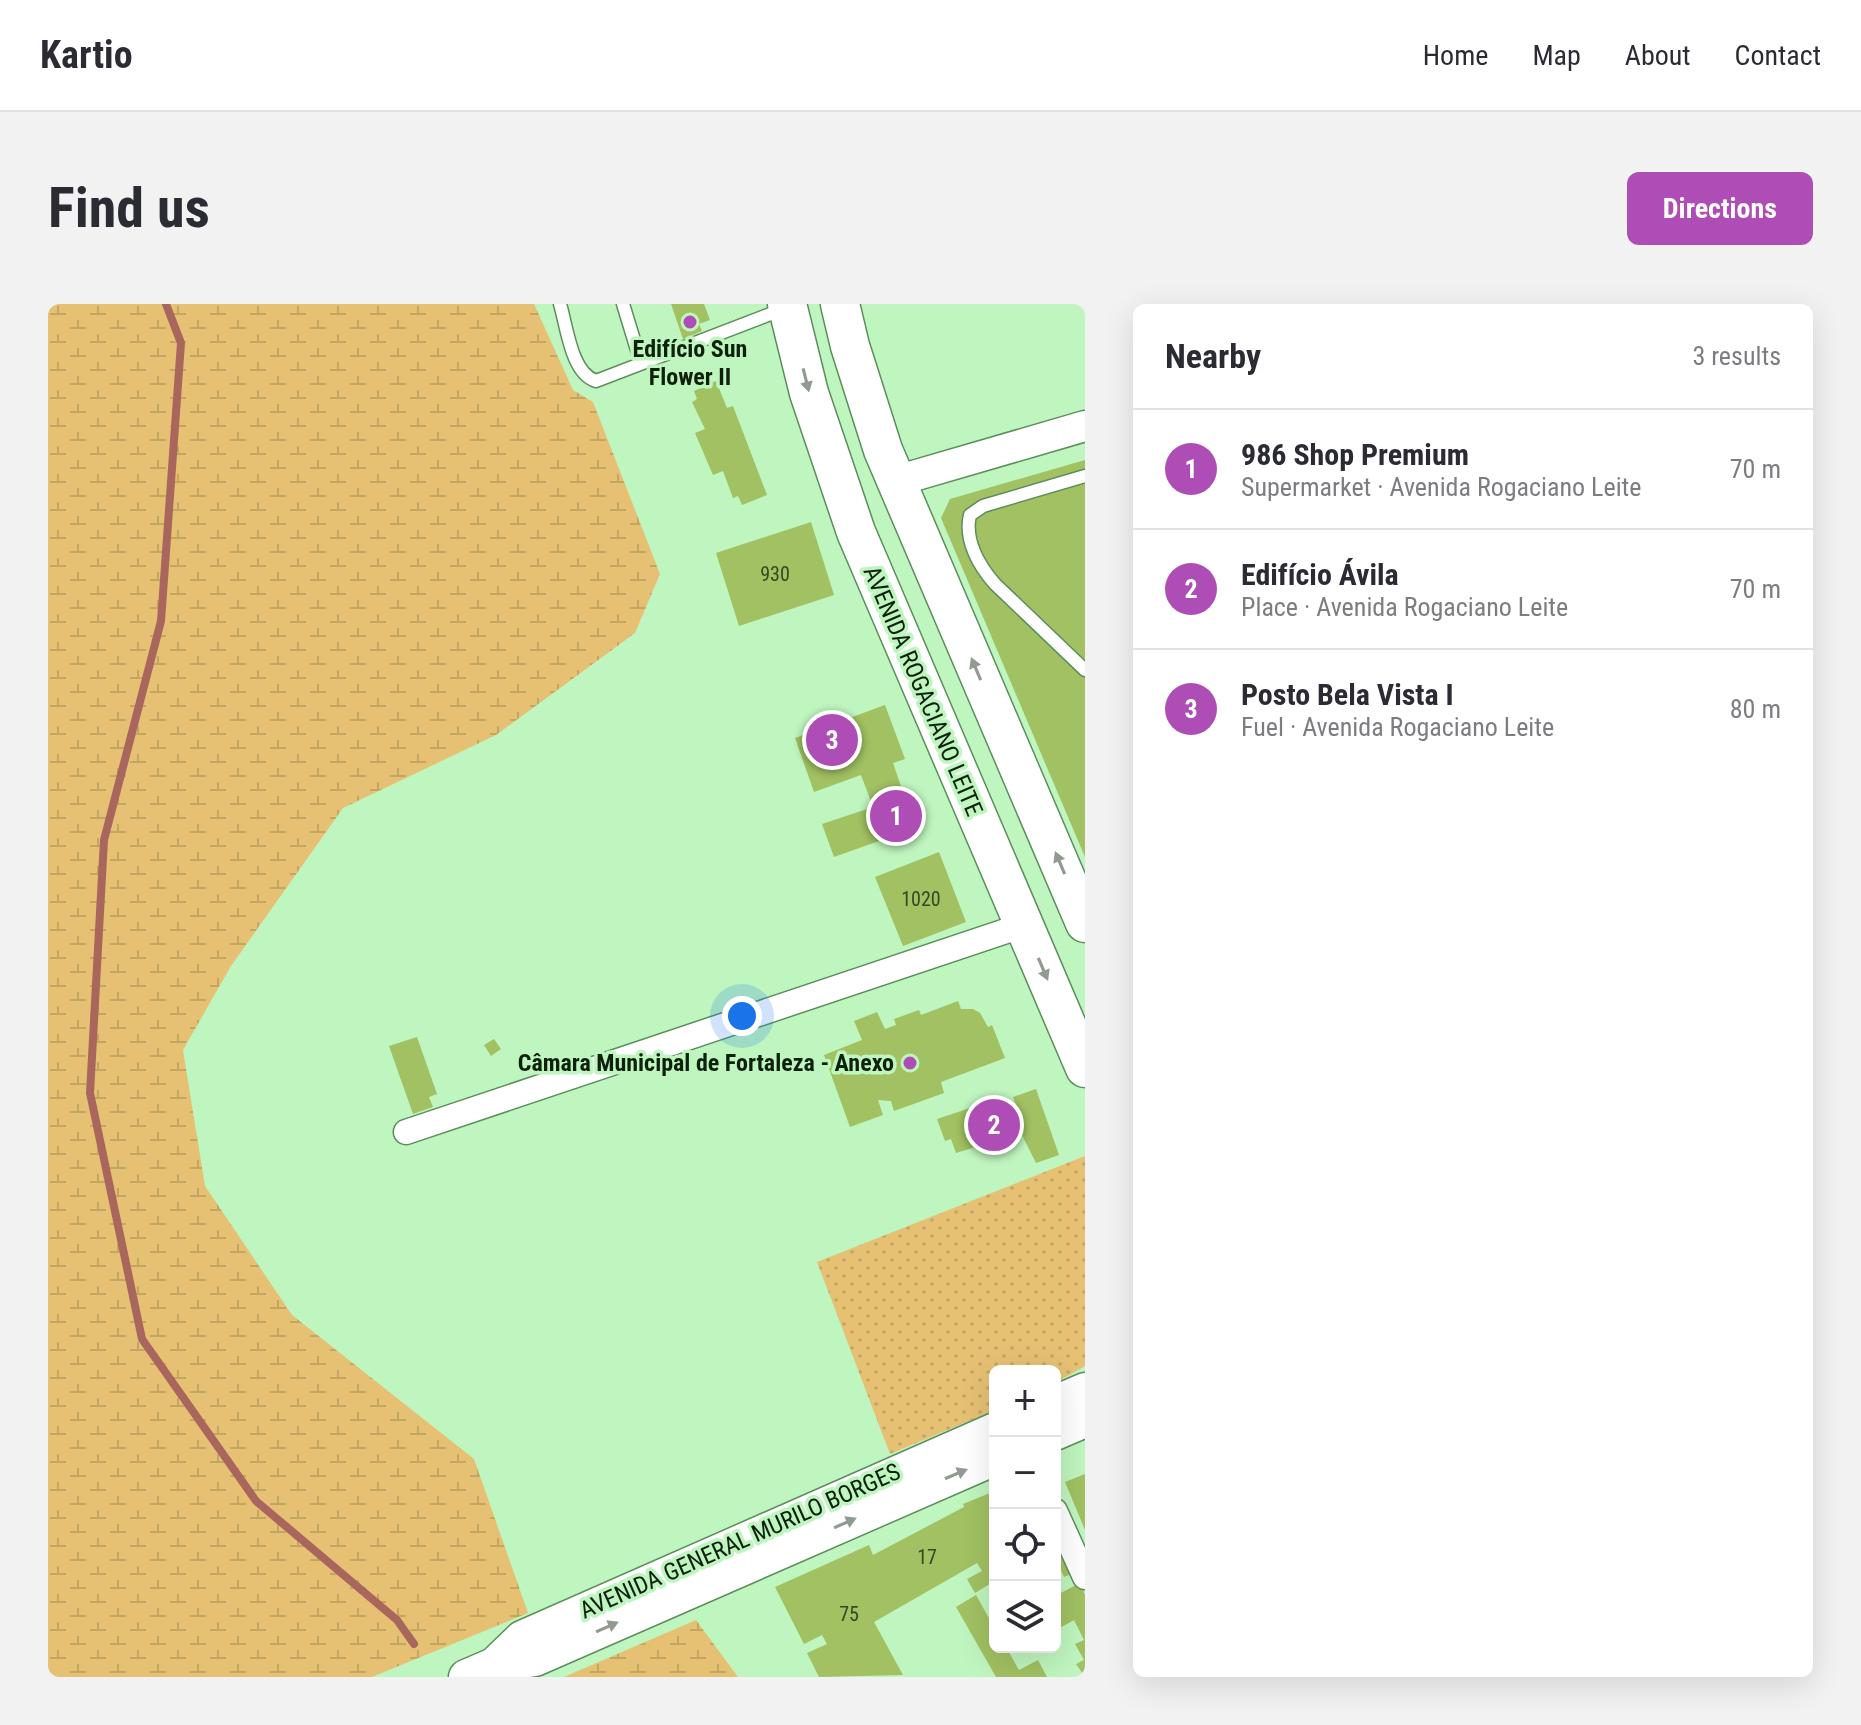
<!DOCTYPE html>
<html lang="en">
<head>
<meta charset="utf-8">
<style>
  body { margin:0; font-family:"Roboto Condensed",sans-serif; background:#f2f2f3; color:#2b2b33 }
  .controls { position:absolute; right:24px; bottom:24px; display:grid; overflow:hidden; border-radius:12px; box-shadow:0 8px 32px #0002 }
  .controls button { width:72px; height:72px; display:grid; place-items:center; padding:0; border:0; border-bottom:2px solid #e1e1e2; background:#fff; color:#2b2b33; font:40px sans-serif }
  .you { position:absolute; left:694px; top:712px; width:28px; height:28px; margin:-20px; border:6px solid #fff; border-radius:50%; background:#1a73e8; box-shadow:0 0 0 12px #1a73e833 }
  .badge { display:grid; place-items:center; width:52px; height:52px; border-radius:50%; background:#ad4db5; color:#fff; font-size:26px; font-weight:700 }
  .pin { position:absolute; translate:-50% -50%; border:4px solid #fff; box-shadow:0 2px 8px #0006 }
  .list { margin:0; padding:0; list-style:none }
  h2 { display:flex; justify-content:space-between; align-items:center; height:104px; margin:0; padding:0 32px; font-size:34px }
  h2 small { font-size:26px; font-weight:400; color:#7c7c81 }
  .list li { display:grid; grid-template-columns:52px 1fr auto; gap:24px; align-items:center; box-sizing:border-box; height:120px; padding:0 32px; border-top:2px solid #e1e1e2 }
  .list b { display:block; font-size:30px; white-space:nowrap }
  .list p { margin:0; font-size:26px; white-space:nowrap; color:#7c7c81 }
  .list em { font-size:26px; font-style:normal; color:#7c7c81 }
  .icon { flex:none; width:44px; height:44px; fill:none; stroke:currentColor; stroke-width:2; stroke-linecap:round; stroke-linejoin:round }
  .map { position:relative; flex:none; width:1037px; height:1373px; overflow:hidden; border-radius:12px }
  header { display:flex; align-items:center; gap:48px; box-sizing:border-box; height:112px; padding:0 40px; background:#fff; border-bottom:2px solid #e1e1e2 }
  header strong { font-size:38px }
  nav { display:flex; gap:44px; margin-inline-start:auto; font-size:28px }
  .intro { display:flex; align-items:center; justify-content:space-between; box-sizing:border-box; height:192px; padding:0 48px }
  h1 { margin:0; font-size:56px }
  .button { padding:20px 36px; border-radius:12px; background:#ad4db5; color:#fff; font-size:28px; font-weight:700 }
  main { display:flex; gap:48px; padding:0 48px }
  aside { flex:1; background:#fff; border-radius:12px; box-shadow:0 8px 32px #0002 }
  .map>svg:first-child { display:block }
  .grass { fill:url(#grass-dots) }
  .wetland { fill:url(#wetland-marsh) }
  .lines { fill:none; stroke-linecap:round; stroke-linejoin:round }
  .stream { stroke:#a8665c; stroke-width:8 }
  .building { fill:#a1c162 }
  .service-casing { stroke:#5c8e5c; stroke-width:15 }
  .minor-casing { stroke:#5c8e5c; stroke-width:27 }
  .tertiary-casing { stroke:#5c8e5c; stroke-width:33 }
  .secondary-casing { stroke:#5c8e5c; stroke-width:37 }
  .primary-casing { stroke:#5c8e5c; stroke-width:41 }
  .service { stroke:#fff; stroke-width:12 }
  .minor { stroke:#fff; stroke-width:24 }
  .tertiary { stroke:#fff; stroke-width:30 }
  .secondary { stroke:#fff; stroke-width:34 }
  .primary { stroke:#fff; stroke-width:38 }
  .oneway { fill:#929b92 }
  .poi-dot { fill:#ad4db5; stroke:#bff5be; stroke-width:3 }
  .labels { text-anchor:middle; stroke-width:7; stroke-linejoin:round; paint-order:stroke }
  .number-label { font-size:20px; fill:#324922 }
  .poi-label { font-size:24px; font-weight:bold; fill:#0d210d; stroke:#bff5be }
  .street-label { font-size:24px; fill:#0d210d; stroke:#bff5be }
</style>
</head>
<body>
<header>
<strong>Kartio</strong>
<nav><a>Home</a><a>Map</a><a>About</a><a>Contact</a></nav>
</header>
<div class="intro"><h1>Find us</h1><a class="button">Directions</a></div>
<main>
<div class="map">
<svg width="1037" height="1373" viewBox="0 0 1037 1373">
  <defs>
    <pattern id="grass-dots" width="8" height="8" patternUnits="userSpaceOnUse" patternTransform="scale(2)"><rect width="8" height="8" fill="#e6c174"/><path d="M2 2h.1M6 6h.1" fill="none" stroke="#c4a663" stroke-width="1.8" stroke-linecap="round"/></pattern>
    <pattern id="wetland-marsh" width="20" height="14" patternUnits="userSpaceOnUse" patternTransform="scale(2)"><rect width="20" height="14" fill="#e6c174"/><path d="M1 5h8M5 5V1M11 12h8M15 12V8" fill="none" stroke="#c4a663"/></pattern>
  </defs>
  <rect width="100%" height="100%" fill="#bff5be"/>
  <path class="grass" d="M1037,852V1062L1007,1079V1067H947V1106L842,1150L769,958Z"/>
  <g class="wetland">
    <path d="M0,0H486L525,86L545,98L612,270L587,329L448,431L295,504L183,662L135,746L157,882L244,1011L426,1155L480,1309L324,1373H0Z"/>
    <path d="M648,1316L690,1373H516Z"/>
  </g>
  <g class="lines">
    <path class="stream" d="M118,0L133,39L113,317L56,536L42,789L94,1035L208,1197L349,1316L366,1340"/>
  </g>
  <g class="building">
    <path d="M623,0H656L662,16L651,20L654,27L635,35Z"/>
    <path d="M668,77L679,104L685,102L719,191L694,201L690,192L685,194L675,167L665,171L647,129L657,125L644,98L649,95L646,87Z"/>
    <path d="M1037,156V553L893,214L902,195Z"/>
    <path d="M763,218L786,291L691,322L668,249Z"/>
    <path d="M837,401L857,455L845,459L856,491L862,489L873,522L786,553L774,520L825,503L813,471L766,488L747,434Z"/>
    <path d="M891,548L918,618L855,642L827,573Z"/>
    <path d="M910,697L913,705H925L932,709L940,723L944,721L957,754L893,778L896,789L846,807L843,797L830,796L835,811L802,823L776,751L814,736L806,717L829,708L837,725L848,721L846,715L871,706L873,711Z"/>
    <path d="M369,733L389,790L381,793L385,803L365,810L341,742Z"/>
    <path d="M446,735L453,745L443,752L436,741Z"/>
    <path d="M988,785L1011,851L988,859L974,831L954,838L951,828L929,835L931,842L908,849L903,835L897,837L889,815L955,793L961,809L970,806L965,793Z"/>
    <path d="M1037,1170V1226L1017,1178Z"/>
    <path d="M947,1187V1277L927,1289L919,1275L934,1267L929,1259L826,1318L855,1371L771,1373L759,1349L779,1340L774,1331L756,1340L727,1283L821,1241L825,1251L916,1203L915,1200Z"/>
    <path d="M1019,1240L1028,1268L1016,1273L1012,1264L1007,1266V1245Z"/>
    <path d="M1032,1279L1037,1291V1373L1028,1360L1036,1356L1027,1340L1036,1336L1026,1316L1010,1325L1007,1320V1292Z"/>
    <path d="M928,1291L947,1325V1343H958L971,1366L990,1356L999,1373H948L908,1303Z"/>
  </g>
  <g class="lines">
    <g class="service-casing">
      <g id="service">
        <path d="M512,0C519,23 523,69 548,77L738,4"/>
        <path d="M575,0L593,59"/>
        <path d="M1037,172L935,202L922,211C916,236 931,262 947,280L1037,366"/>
      </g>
    </g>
    <g class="minor-casing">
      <g id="minor">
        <path d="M358,828L976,621"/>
        <path d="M1007,1207L1037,1273"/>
      </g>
    </g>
    <g class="tertiary-casing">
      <path id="tertiary" d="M848,177L1037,122"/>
    </g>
    <g class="secondary-casing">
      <g id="secondary">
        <path d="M1007,1099L1037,1086"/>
        <path d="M1007,1129L1037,1116"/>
        <path d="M446,1361L474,1334L947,1126"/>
        <path d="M418,1373L446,1361L487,1355L947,1154"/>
      </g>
    </g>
    <g class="primary-casing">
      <g id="primary">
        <path d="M739,0L761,89L808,228L1037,764"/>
        <path d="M792,0L802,42L835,146L1037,619"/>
      </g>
    </g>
    <use href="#service" class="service"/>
    <use href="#minor" class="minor"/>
    <use href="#tertiary" class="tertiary"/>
    <use href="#secondary" class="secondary"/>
    <use href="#primary" class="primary"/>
  </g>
  <defs><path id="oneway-solid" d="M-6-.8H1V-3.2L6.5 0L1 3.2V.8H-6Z" transform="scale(2)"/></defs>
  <g class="oneway">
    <use href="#oneway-solid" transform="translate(758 76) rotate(76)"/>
    <use href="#oneway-solid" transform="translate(928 365) rotate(-113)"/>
    <use href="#oneway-solid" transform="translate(1012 559) rotate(-113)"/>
    <use href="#oneway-solid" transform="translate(995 665) rotate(67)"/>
    <use href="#oneway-solid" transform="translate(908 1170) rotate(-23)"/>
    <use href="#oneway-solid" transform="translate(797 1219) rotate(-24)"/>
    <use href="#oneway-solid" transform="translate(559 1323) rotate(-24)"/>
  </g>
  <g class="poi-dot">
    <circle cx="642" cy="18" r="8"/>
    <circle cx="862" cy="759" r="8"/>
  </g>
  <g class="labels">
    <g class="number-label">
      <text x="727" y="277">930</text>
      <text x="873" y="602">1020</text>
      <text x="879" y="1260">17</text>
      <text x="801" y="1317">75</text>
    </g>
    <g class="poi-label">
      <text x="642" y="53">Edifício Sun<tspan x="642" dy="28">Flower II</tspan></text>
      <text x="846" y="767" text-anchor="end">Câmara Municipal de Fortaleza - Anexo</text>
    </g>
    <g class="street-label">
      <text transform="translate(875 387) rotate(67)" y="8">AVENIDA ROGACIANO LEITE</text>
      <text transform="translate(692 1237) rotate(-24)" y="8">AVENIDA GENERAL MURILO BORGES</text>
    </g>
  </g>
</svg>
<div class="controls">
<button>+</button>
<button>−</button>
<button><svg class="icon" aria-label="locate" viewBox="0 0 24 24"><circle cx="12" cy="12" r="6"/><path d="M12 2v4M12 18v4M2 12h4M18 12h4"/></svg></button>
<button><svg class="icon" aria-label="layers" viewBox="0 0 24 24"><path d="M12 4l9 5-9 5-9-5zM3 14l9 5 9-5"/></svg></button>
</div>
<div class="you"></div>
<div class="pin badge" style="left:848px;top:512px">1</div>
<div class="pin badge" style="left:946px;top:821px">2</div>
<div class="pin badge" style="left:784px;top:436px">3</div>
</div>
<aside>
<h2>Nearby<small>3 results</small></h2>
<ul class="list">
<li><span class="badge">1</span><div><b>986 Shop Premium</b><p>Supermarket · Avenida Rogaciano Leite</p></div><em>70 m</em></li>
<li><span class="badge">2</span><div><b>Edifício Ávila</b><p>Place · Avenida Rogaciano Leite</p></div><em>70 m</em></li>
<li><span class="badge">3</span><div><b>Posto Bela Vista I</b><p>Fuel · Avenida Rogaciano Leite</p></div><em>80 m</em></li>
</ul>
</aside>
</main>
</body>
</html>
